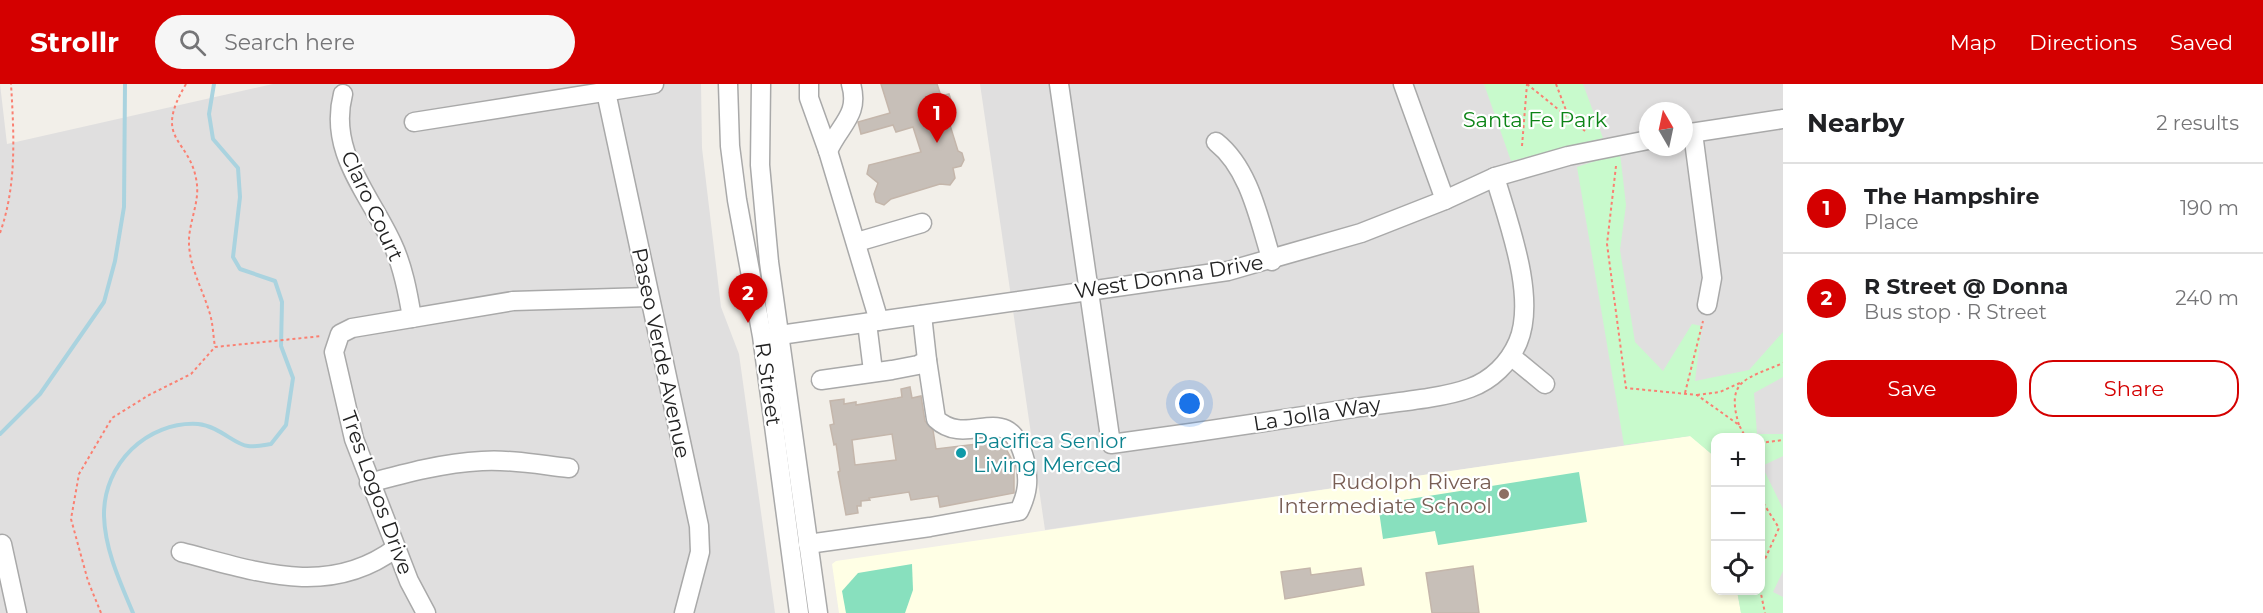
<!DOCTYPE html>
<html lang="en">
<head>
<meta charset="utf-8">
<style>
  body { margin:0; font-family:Montserrat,sans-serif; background:#f6f6f6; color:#202124 }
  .controls { position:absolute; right:18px; bottom:18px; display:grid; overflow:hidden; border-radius:12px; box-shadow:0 3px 9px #0003 }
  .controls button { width:54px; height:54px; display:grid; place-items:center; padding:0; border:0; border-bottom:2px solid #e0e0e0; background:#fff; color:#202124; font:30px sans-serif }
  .compass { position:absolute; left:1639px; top:18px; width:54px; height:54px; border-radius:50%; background:#fff; box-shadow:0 3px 9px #0003; rotate:351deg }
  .you { position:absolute; left:1190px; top:320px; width:21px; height:21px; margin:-15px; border:4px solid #fff; border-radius:50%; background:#1a73e8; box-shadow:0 0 0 9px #1a73e833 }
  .badge { display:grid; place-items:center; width:39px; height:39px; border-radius:50%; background:#d40000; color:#fff; font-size:20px; font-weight:700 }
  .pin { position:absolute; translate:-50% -50px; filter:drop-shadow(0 2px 3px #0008) }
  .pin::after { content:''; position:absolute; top:32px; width:21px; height:18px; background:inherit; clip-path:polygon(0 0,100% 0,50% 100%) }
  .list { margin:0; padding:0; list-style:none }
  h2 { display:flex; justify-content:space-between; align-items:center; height:78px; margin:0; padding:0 24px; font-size:26px }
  h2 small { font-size:20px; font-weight:400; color:#757577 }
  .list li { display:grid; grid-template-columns:39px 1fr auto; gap:18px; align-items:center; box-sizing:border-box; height:90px; padding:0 24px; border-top:2px solid #e0e0e0 }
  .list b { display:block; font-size:22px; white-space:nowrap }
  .list p { margin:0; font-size:20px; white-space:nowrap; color:#757577 }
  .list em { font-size:20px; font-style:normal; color:#757577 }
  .actions { display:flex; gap:12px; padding:18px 24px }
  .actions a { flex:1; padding:14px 0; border:2px solid #d40000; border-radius:24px; text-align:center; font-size:21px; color:#d40000 }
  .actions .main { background:#d40000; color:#fff }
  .icon { flex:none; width:33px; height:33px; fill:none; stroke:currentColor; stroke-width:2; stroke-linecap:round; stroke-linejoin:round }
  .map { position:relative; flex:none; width:1783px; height:529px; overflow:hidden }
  header { display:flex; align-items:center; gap:36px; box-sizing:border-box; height:84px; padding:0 30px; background:#d40000; color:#fff }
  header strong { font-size:28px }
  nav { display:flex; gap:33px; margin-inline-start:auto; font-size:21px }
  .search { width:420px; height:54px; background:#f6f6f6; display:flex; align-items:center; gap:15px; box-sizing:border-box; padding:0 21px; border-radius:33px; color:#757577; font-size:22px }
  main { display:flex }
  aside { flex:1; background:#fff }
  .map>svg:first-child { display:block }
  .residential { fill:#e0dfdf; fill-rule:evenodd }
  .education { fill:#ffffe5 }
  .park { fill:#c8facc }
  .pitch { fill:#88e0be }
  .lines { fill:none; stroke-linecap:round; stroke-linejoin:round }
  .stream { stroke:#aad3df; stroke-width:4 }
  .building { fill:#c7bfb8; stroke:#c4b6ab; stroke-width:1.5; fill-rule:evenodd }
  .minor-casing { stroke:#a9a9a9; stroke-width:21 }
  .path { stroke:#fa8072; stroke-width:2; stroke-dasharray:3 3; stroke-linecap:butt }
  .minor { stroke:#fff; stroke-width:18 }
  .culture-dot { fill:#0f9aa8; stroke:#fff; stroke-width:2 }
  .education-dot { fill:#8d6e63; stroke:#fff; stroke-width:2 }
  .labels { text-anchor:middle; stroke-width:4.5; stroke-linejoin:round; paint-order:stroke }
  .park-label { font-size:21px; fill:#0c8416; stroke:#fff }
  .street-label { font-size:21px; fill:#222; stroke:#fff }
  .culture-label { font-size:21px; fill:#0d838f; stroke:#fff; text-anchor:start }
  .education-label { font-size:21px; fill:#785e54; stroke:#fff; text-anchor:end }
</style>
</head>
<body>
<header>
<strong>Strollr</strong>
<div class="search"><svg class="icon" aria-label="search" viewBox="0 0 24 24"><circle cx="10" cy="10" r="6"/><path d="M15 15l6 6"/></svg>Search here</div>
<nav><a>Map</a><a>Directions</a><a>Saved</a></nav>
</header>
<main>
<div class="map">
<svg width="1783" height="529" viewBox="0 0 1783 529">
  <rect width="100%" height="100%" fill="#f2efe9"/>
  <g class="residential">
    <path d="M0,0L7,60L273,0H701L702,64L721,223L739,270L775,529H0Z"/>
    <path d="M980,0H1783V529H1741L1737,507L1760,506V354H1716L1715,373L1690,352L1045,446ZM1648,27H1684V63H1648Z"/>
  </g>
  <path class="education" d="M1691,352L1715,373L1716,506L1737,507L1741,529H839L832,480L836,477Z"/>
  <g class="park">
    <path d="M1484,0H1583L1603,54L1511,77Z"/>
    <path d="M1620,69L1626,121L1620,166L1635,258L1663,287L1692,240L1702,242L1695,297L1749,286L1783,248V293L1754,309L1757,350H1783V372L1762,382L1783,425V487L1773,508L1783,513V529H1741L1737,507L1760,506V354H1716L1715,373L1690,352L1624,361L1577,83Z"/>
  </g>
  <g class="pitch">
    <path d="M1579,388L1587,438L1438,461L1435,447L1383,455L1378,420Z"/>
    <path d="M912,480L913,506L905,529H846L842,507L858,489Z"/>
  </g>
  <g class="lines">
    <g class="stream">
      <path d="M0,350L40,310L104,218L115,177L124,123L125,0"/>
      <path d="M133,529C120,498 105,466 104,432C103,380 147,337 198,340C219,342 235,361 248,362C255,363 264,361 271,360L286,341L293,294L281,262L282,218L275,197L240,185L233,173L240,113L238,84L213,55L209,30L214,0"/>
    </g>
  </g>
  <g class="building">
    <path d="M881,0H937L941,12L949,10L953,22L945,25L958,67L962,69L964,76L961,82L953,84L955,94L950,101L940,100L891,115L884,121L876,118L874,110L878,99L867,90L869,81L921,68L913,43L896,48L893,41L861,50L858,38L890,29Z"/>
    <path d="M910,303L912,314L921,312L925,337L933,346L936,365L1002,357L1014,380V409L940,423L938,412L911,416L909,408L869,414L870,416L861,417V422H857L858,429L846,431L838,388L840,387L836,360L834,361L830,341L834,340L830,317L844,315V320L856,318V321L897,314L902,313L901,305ZM892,350L896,376L855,381L852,356Z"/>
    <path d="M1473,482L1479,529H1432L1426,489Z"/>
    <path d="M1310,484L1311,491L1361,484L1364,501L1285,515L1281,488Z"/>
  </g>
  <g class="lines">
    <g class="minor-casing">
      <g id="minor">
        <path d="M728,0L730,62L737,116L762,252L799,529"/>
        <path d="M761,0L760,81L769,178L818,529"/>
        <path d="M809,0V14L828,67L879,237"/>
        <path d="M1059,0L1111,360C1192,349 1273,337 1354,324C1387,319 1441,315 1470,304C1492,296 1509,279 1518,258C1537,213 1508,138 1495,93"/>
        <path d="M1403,0L1445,116"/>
        <path d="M606,8L699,442L700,468L684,529"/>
        <path d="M343,10C328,68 369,109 392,159C403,182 408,209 412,234"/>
        <path d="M414,38L654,0"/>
        <path d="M1693,49L1712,194L1707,221"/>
        <path d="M1684,50L1783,35"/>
        <path d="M1216,58C1250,85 1259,136 1272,177"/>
        <path d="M828,67C840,40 860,31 851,0"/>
        <path d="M857,158L922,139"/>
        <path d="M867,239L873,287"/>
        <path d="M780,251L1228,187L1361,149L1445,116L1495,93L1568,72L1648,56"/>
        <path d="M1511,272L1545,300"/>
        <path d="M821,296L892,286L918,281L927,276L922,231"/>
        <path d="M369,399C406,389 443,379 482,377C511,375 541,381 569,384"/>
        <path d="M2,460L17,529"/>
        <path d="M808,460L930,443L1019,427C1028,409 1029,396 1025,377C1009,312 969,366 936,335L927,276"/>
        <path d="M181,468C255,487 328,515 396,464"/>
        <path d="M426,529L409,497L354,355L334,268L340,250L352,244L513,217L648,213"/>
      </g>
    </g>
    <g class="path">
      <path d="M186,0C151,59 192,53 197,101C199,120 188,141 189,160C190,184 202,204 209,227C213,238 213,251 215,263"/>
      <path d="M1527,0L1585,47"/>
      <path d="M1556,0L1567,29"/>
      <path d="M1522,62L1527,0"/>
      <path d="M1616,82L1607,160L1626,304L1697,311L1739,341L1746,354"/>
      <path d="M0,149C17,101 14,50 11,0"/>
      <path d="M1685,309L1703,237"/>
      <path d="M1697,311L1720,308L1742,298"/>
      <path d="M1739,341C1725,295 1747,295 1783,279"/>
      <path d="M1760,359L1783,356"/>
      <path d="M1760,414L1779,444L1760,486"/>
      <path d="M1760,505L1765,529"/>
      <path d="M101,529L88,497L71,435L79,390L112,334L149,311L191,290L215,263L322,252"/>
    </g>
    <use href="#minor" class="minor"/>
  </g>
  <circle class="culture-dot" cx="961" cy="369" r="6"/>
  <circle class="education-dot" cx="1504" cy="410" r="6"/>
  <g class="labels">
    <g class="park-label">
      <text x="1535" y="43">Santa Fe Park</text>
    </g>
    <g class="street-label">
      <text transform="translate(372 122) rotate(65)" y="7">Claro Court</text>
      <text transform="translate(1169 193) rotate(-9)" y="7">West Donna Drive</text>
      <text transform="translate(661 269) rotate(78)" y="7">Paseo Verde Avenue</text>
      <text transform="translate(768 300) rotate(82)" y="7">R Street</text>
      <text transform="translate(1317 330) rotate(-9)" y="7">La Jolla Way</text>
      <text transform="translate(377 409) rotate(70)" y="7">Tres Logos Drive</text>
    </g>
    <g class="culture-label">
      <text x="973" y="364">Pacifica Senior<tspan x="973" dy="24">Living Merced</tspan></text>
    </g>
    <g class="education-label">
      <text x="1492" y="405">Rudolph Rivera<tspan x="1492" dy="24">Intermediate School</tspan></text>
    </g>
  </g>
</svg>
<div class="controls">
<button>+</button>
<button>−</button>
<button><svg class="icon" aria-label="locate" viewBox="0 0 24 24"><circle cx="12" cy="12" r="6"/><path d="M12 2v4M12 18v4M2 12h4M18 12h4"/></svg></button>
</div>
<svg class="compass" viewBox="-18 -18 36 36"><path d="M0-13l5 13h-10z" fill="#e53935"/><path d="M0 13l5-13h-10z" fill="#757577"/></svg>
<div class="you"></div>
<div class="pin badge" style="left:937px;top:59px">1</div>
<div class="pin badge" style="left:748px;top:239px">2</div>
</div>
<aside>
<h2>Nearby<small>2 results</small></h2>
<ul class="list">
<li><span class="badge">1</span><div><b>The Hampshire</b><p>Place</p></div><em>190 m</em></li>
<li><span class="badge">2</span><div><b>R Street @ Donna</b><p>Bus stop · R Street</p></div><em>240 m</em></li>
</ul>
<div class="actions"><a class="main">Save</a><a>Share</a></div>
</aside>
</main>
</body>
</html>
